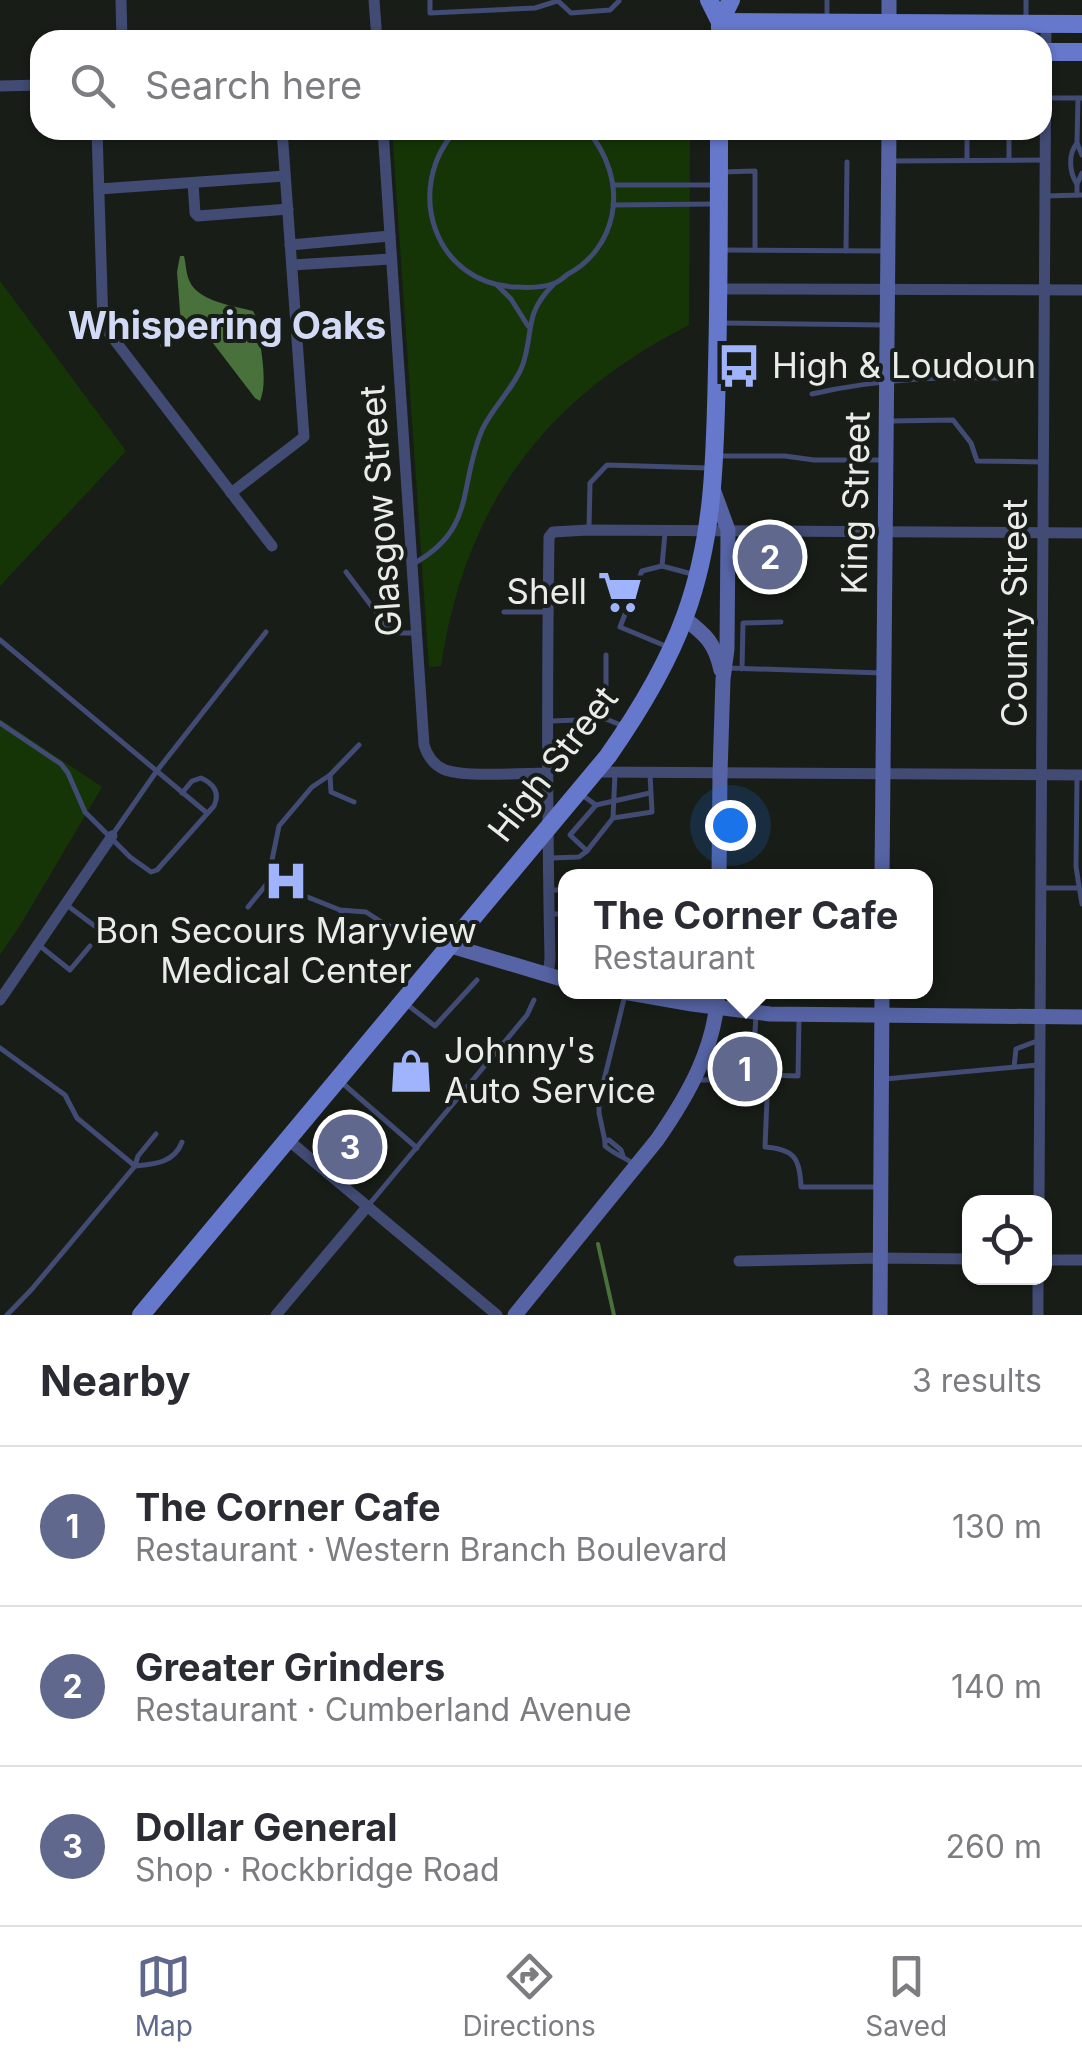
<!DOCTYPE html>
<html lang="en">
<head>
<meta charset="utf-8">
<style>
  body { margin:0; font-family:Inter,sans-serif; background:#f7f7f7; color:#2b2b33 }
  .controls { position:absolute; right:30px; bottom:30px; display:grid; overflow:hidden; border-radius:20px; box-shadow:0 2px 8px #0004 }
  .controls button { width:90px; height:90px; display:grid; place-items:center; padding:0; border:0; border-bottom:2px solid #e1e1e2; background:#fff; color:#2b2b33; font:50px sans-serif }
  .you { position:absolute; left:730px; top:825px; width:35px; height:35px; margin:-25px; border:8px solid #fff; border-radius:50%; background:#1a73e8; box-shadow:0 0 0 15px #1a73e833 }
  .badge { display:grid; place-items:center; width:65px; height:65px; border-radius:50%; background:#60688e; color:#fff; font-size:32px; font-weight:700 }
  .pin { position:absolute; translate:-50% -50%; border:5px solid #fff; box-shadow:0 2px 10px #0006 }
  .popup { position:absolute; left:558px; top:869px; width:375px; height:130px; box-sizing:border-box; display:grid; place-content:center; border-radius:20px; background:#fff; filter:drop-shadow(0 2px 8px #0005); font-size:32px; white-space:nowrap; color:#7c7c81 }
  .popup b { font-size:38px; color:#2b2b33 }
  .popup::after { content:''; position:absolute; left:50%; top:100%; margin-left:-20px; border:20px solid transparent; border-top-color:#fff }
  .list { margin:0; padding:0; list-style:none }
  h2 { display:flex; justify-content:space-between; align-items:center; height:130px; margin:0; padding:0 40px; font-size:42px }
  h2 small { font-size:32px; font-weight:400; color:#7c7c81 }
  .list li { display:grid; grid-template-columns:65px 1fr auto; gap:30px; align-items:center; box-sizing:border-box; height:160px; padding:0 40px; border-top:2px solid #e1e1e2 }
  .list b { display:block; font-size:38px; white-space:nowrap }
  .list p { margin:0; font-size:32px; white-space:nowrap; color:#7c7c81 }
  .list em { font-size:32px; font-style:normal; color:#7c7c81 }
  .icon { flex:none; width:55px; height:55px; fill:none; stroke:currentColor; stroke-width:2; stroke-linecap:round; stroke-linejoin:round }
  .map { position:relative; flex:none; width:1082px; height:1315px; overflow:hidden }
  .search { position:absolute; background:#fff; box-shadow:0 2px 8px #0004; left:30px; right:30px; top:30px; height:110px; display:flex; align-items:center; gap:25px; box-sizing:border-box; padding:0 35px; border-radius:30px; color:#7c7c81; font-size:38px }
  .sheet { height:610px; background:#fff }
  nav { display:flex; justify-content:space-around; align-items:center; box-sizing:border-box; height:140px; border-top:2px solid #e1e1e2; background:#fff; font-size:28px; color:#7c7c81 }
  nav a { display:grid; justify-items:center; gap:5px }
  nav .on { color:#60688e }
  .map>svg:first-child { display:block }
  .green { fill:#153507 }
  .water { fill:#49713b }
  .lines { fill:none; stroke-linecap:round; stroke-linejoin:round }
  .stream { stroke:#49713b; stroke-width:4 }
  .lane { stroke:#414b73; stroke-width:5 }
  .street { stroke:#414b73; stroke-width:11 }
  .secondary { stroke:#5664a5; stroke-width:15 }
  .primary { stroke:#6678cc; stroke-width:18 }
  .labels { text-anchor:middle; stroke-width:8; stroke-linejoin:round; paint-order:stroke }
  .poi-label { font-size:35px; fill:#e9ece8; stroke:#181d17; text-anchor:start }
  .street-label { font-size:35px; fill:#e9ece8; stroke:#181d17 }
  .neighbourhood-label { font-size:38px; font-weight:bold; fill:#d2daf6; stroke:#181d17 }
</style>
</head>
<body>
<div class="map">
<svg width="1082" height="1315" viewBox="0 0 1082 1315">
  <rect width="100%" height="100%" fill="#181d17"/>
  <g class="green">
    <path d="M392,130H690L689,325C545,398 465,505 441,666L429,667Z"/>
    <path d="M0,281L126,451L0,586Z"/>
    <path d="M0,719L102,787L21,924L0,955Z"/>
  </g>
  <path class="water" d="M180,256H184C186,264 186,273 189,280C197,301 233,306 253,311L256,317C259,340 269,381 260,401L255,398L203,330L191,328L161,348L160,345L181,325L177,272Z"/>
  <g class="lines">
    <path class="stream" d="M598,1244L614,1315"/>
    <g class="lane">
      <path d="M430,0V13L535,8L557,1"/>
      <path d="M557,0L571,13L610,10L619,1"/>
      <path d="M1026,0V17"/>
      <path d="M827,19V0"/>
      <path d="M1045,98H1082"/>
      <path d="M1078,98L1077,143L1082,155"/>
      <path d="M456,130C403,188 434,285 517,287C529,288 545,287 555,283C560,281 564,277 568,274C591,262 607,240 612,215C618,184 607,153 587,130"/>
      <path d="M722,135H759V130"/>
      <path d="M759,135L850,137V130"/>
      <path d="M967,160V130"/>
      <path d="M1009,160V130"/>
      <path d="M892,161L1045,160"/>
      <path d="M722,172L755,171V250"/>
      <path d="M1077,184C1069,172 1068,154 1077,143"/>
      <path d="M613,185H716"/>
      <path d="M1077,195V184L1082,173"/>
      <path d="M1045,196L1082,195"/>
      <path d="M613,205L715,204"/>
      <path d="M722,250L886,251"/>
      <path d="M846,251L847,162"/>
      <path d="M497,285L511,299L528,326"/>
      <path d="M721,323L885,325"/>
      <path d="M812,394C881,378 950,376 1021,379"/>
      <path d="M890,421L953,420L971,443L977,461L1043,462"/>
      <path d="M718,456H785L814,460H882"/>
      <path d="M589,527L590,483L607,465L708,468"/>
      <path d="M665,533L662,566L692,574"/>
      <path d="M413,564C477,529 458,486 482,430C493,406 515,387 523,364C534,330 524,314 553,285"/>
      <path d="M662,566L642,571L620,627L668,647"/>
      <path d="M346,572L388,628L400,633H415"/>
      <path d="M504,612H545"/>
      <path d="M0,640L207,813"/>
      <path d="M606,655V719"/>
      <path d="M728,668L882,673"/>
      <path d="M742,669L743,623L781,622"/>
      <path d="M551,721L606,719L623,726"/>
      <path d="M0,723L61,764L68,773L85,812L130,857L151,872L157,870L214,806C220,793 214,784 201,778L192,781L182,793"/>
      <path d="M359,745L330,775L312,787L279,826L272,860L274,875L295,892L340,910L366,912L386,925L445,944"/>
      <path d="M330,775L331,792L354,802"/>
      <path d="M1077,777L1076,867L1082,904"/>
      <path d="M596,805L650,793"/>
      <path d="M613,818L652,812L650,774"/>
      <path d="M113,834L156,772L266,632"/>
      <path d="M587,851L613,818L615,773"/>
      <path d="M551,858L579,857L587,851L570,835L596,805L582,795"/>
      <path d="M1041,888H1079"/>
      <path d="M549,890H565"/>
      <path d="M68,906L100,930"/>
      <path d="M248,907L274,875"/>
      <path d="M340,910L348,928L361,934L386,925"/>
      <path d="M552,914H565"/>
      <path d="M40,946L70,970L90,946"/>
      <path d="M405,1003L435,1026L477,980"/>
      <path d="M799,1019L798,1076L768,1075L765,1147C794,1149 800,1158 801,1187H877"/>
      <path d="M0,1048L65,1095L77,1118L135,1166L32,1289L7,1315"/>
      <path d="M1014,1067L1016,1049L1037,1041"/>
      <path d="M885,1079L1038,1065"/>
      <path d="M697,1080H718L755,1032L756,1015"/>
      <path d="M340,1081L417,1148"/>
      <path d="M605,1141L599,1113V1100L625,995"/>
      <path d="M623,1156L621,1150L609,1140L605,1141V1146C614,1154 624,1157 634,1164"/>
      <path d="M135,1166C155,1164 174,1163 182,1142"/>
      <path d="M135,1166L138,1156L156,1134"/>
      <path d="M367,1207L527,1015L534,1000"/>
    </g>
    <g class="street">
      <path d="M121,0L122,40"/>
      <path d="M374,0L377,40"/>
      <path d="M0,86L40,85"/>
      <path d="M97,130L103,325L272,546"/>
      <path d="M383,130L424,745C427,755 433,764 443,769C462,778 525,773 548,773"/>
      <path d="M193,183L195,213L198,216L288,209"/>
      <path d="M99,189L285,176"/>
      <path d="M290,245L390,236"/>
      <path d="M292,265L391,259"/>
      <path d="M719,289L1082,290"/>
      <path d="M231,493L304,437L282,130"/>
      <path d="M595,772L1082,775"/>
      <path d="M548,975L550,959C547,818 547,677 549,537L553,532L588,530L1082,533"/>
      <path d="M0,1000L112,836"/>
      <path d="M287,1139L497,1315"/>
      <path d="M1039,1202L1046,23"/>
      <path d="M1044,1260H1082"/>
      <path d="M739,1261L880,1258L970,1259"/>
      <path d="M276,1315L366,1208"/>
      <path d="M1038,1315V1278"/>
    </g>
    <g class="secondary">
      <path d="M889,40V0"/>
      <path d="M713,489L728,530L727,649L723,679L720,774L719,876"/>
      <path d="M684,618C706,635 715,643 721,670"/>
      <path d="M882,876L889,130"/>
      <path d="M448,945L565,980"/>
      <path d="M624,992L692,1004L770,1014L1082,1017"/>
      <path d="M515,1315L657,1140C689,1094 715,1048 718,992"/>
      <path d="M880,1315L882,992"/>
    </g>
    <g class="primary">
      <path d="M709,0L720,22"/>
      <path d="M720,22L1082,24"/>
      <path d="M720,40V22L731,0"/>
      <path d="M1042,52H1082"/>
      <path d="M141,1315L608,756C638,713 667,666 685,616C715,535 715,452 717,367C719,288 719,209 719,130"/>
    </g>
  </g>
  <defs>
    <g id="bus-bare" transform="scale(3.45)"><path d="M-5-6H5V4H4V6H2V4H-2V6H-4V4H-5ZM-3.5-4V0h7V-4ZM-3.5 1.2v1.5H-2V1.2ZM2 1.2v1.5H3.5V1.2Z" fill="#a0b3fd" stroke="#181d17" stroke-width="2.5" paint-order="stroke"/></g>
    <g id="supermarket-bare" transform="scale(3.45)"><path d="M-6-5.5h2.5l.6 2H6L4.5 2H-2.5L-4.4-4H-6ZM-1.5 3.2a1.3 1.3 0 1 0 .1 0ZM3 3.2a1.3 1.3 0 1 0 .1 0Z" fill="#a0b3fd" stroke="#181d17" stroke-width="2.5" paint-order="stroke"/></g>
    <g id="hospital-bare" transform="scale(3.45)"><path d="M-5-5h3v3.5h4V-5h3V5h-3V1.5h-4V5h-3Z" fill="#a0b3fd" stroke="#181d17" stroke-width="2.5" paint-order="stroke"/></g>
    <g id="shop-bare" transform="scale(3.45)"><path d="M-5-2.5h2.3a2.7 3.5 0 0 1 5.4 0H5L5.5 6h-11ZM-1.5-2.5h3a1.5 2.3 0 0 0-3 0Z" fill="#a0b3fd" stroke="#181d17" stroke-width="2.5" paint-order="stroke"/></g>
  </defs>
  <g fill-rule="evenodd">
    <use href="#bus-bare" x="739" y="366"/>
    <use href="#supermarket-bare" x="620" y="592"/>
    <use href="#hospital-bare" x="286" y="881"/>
    <use href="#shop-bare" x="411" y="1071"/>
  </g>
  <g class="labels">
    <g class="poi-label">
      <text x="772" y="378">High &amp; Loudoun</text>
      <text x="587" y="604" text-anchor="end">Shell</text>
      <text x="286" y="943" text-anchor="middle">Bon Secours Maryview<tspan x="286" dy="40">Medical Center</tspan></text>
      <text x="444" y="1063">Johnny's<tspan x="444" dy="40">Auto Service</tspan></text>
    </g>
    <g class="street-label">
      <text transform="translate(856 503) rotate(-89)" y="12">King Street</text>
      <text transform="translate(381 511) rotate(-94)" y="12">Glasgow Street</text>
      <text transform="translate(1015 613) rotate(-90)" y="12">County Street</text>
      <text transform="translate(553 764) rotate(-52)" y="12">High Street</text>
    </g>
    <g class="neighbourhood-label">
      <text x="227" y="339">Whispering Oaks</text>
    </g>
  </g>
</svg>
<div class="controls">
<button><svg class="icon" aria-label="locate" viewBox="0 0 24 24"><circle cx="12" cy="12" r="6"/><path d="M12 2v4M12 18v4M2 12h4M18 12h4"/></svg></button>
</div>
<div class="you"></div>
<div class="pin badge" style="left:745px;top:1069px">1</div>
<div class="popup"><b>The Corner Cafe</b>Restaurant</div>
<div class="pin badge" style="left:770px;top:557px">2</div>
<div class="pin badge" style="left:350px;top:1147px">3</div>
<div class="search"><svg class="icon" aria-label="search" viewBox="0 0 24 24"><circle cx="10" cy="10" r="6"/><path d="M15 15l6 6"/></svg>Search here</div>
</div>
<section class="sheet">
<h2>Nearby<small>3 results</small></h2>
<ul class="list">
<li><span class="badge">1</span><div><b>The Corner Cafe</b><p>Restaurant · Western Branch Boulevard</p></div><em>130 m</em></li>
<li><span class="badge">2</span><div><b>Greater Grinders</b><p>Restaurant · Cumberland Avenue</p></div><em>140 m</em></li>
<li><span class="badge">3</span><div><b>Dollar General</b><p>Shop · Rockbridge Road</p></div><em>260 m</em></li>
</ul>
</section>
<nav>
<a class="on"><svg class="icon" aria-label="map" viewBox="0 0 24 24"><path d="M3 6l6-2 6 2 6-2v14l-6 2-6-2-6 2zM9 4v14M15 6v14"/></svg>Map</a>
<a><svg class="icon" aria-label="directions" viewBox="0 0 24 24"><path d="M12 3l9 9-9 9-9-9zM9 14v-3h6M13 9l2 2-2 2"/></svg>Directions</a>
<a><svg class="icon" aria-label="saved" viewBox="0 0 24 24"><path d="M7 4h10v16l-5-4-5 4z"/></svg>Saved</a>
</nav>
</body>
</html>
